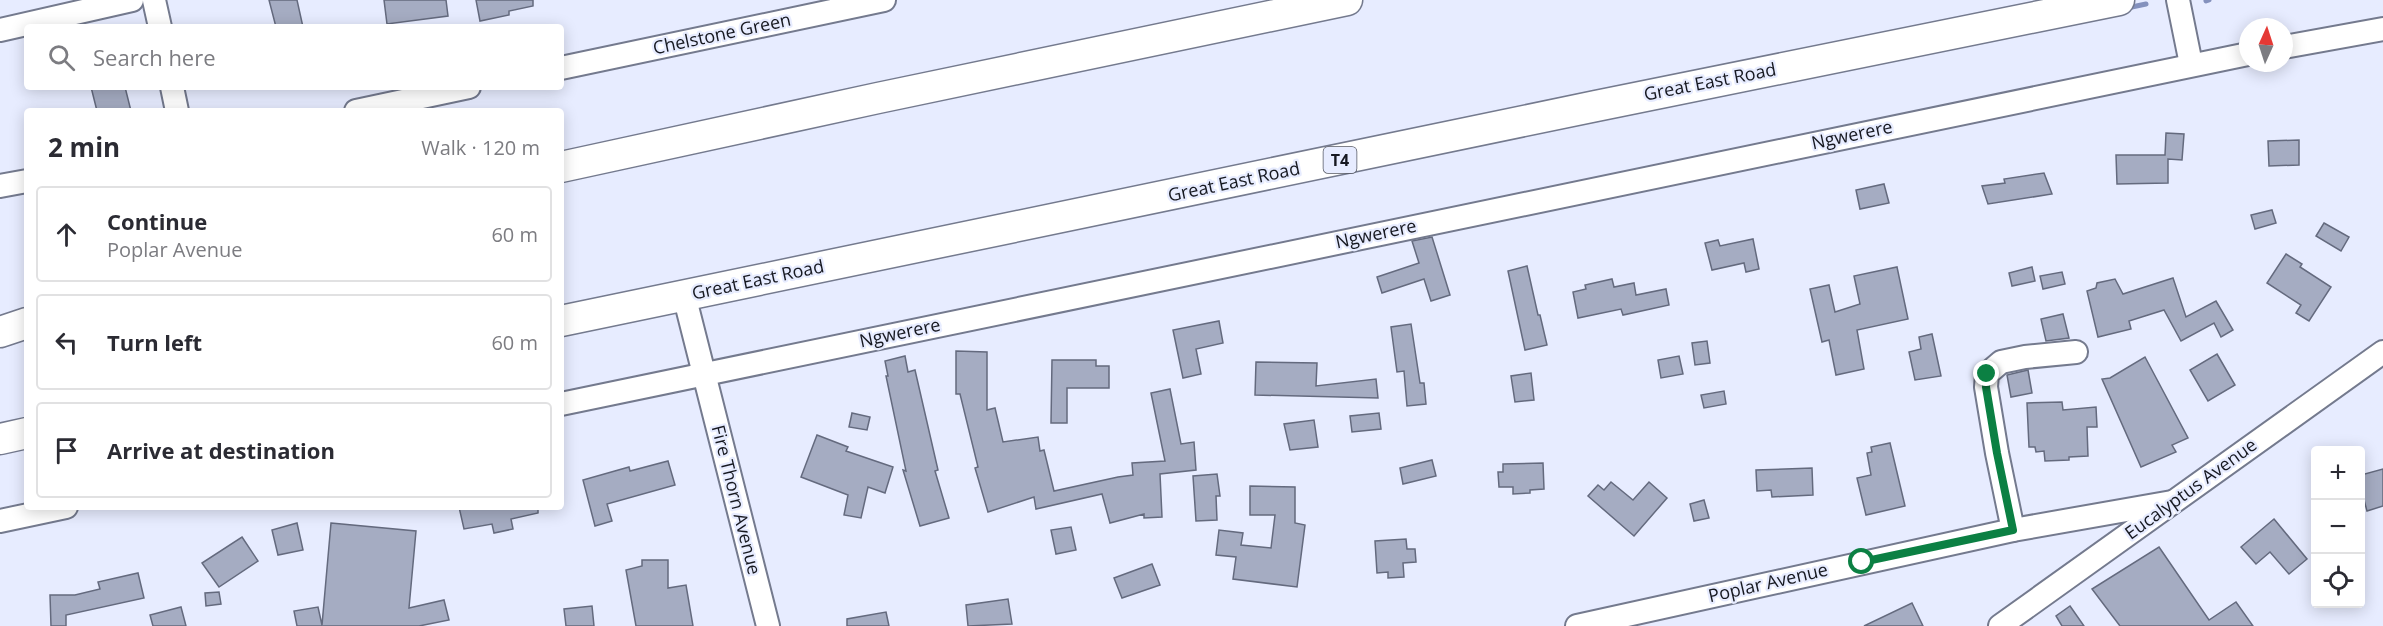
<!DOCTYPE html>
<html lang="en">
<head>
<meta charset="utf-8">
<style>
  body { margin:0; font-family:"Open Sans",sans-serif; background:#f7f7f7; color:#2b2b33 }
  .controls { position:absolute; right:18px; bottom:18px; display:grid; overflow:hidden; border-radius:6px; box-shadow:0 3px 15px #0003 }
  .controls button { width:54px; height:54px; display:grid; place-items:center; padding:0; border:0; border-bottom:2px solid #e1e1e2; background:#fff; color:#2b2b33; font:30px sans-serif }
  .compass { position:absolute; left:2239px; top:18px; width:54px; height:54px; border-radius:50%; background:#fff; box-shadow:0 3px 15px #0003; rotate:3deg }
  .stop { position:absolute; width:18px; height:18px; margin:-14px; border:4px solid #0b8043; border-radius:50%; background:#fff }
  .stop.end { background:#0b8043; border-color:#fff; box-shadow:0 2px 6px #0008 }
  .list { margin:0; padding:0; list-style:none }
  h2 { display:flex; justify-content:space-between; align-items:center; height:78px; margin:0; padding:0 24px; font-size:26px }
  h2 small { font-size:20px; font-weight:400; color:#7c7c81 }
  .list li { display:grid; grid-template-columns:39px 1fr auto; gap:18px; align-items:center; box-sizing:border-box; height:96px; margin:0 12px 12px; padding:0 12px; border:2px solid #e1e1e2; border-radius:6px }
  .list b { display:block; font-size:22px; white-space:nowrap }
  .list p { margin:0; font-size:20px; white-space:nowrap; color:#7c7c81 }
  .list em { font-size:20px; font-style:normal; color:#7c7c81 }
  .icon { flex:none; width:33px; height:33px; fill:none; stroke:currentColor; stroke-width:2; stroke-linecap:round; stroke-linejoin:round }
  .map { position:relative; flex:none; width:2383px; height:626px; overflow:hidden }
  .search { position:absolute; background:#fff; box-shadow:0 3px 15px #0003; left:24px; top:24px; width:540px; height:66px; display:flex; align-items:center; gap:15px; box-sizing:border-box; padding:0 21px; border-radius:6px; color:#7c7c81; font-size:22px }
  .panel { position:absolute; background:#fff; box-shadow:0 3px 15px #0003; left:24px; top:108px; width:540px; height:402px; border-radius:6px }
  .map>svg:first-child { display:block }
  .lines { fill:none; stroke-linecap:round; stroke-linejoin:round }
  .stream { stroke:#8491bd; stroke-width:5 }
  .building { fill:#a5acc2; stroke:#646a7e; stroke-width:1.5 }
  .minor-casing { stroke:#747a8e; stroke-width:26 }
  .major-casing { stroke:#747a8e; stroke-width:33 }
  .minor { stroke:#fff; stroke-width:22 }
  .major { stroke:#fff; stroke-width:30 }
  .route { stroke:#0b8043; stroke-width:8 }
  .labels { text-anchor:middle; stroke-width:4.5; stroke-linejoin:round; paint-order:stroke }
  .shield { fill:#e7ecff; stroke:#555863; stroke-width:1.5 }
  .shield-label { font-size:16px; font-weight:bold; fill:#161820 }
  .street-label { font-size:18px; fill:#161820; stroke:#e7ecff }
</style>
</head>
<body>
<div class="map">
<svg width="2383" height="626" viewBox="0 0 2383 626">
  <rect width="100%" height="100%" fill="#e7ecff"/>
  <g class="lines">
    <g class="stream">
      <path d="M2206,1L2209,0"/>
      <path d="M2127,8L2146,4"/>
    </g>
  </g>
  <g class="building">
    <path d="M269,0H297L303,27H276Z"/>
    <path d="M384,0H446L448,16L387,24Z"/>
    <path d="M476,0H533V6L509,11V15L480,21Z"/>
    <path d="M91,87H125L131,111H97Z"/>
    <path d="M2166,133L2184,134L2182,160L2168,159V183L2117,184L2116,155H2165Z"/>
    <path d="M2299,140V165L2269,166L2268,141Z"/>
    <path d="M2044,173L2052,194L1988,204L1982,186L2005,183L2004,179Z"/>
    <path d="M1884,184L1889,203L1860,209L1856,190Z"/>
    <path d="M2272,210L2276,223L2255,229L2251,215Z"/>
    <path d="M2324,223L2349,237L2341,251L2316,236Z"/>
    <path d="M1432,237L1450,295L1431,301L1424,279L1382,293L1377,277L1419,263L1412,241Z"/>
    <path d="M1753,239L1759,269L1746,272L1744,263L1712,270L1705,243L1718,240L1720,246Z"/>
    <path d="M2286,254L2302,264L2300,267L2331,287L2309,321L2296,313L2301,305L2267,283Z"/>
    <path d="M1527,266L1538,315H1540L1547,345L1525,350L1508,271Z"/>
    <path d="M1897,267L1908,319L1857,330L1864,369L1836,375L1829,340L1822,342L1810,289L1829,285L1835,312L1860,304L1854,276Z"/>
    <path d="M2032,267L2035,281L2012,286L2009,273Z"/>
    <path d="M2062,272L2065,284L2043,289L2040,276Z"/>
    <path d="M2173,278L2186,317L2216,301L2233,330L2221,337L2214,323L2181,341L2164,310L2129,321L2131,329L2098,337L2087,291L2096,288L2097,283L2115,279L2123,294Z"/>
    <path d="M1612,279L1614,287L1634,283L1636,295L1666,289L1669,305L1623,315L1621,309L1578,318L1573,292L1586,289L1585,285Z"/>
    <path d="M2063,314L2069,338L2046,341L2041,319Z"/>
    <path d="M1219,321L1223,343L1196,349L1201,374L1183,378L1173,330Z"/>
    <path d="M1411,324L1420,383H1424L1426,404L1407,406L1404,371L1397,372L1391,327Z"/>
    <path d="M1932,334L1941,376L1915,380L1909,352L1921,349L1919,337Z"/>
    <path d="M1707,341L1710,363L1695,365L1692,343Z"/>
    <path d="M956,351L987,352V410L995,408L1003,442L1038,437L1040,451L1044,450L1054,491L1118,477L1133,475L1132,463L1165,461L1151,393L1170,389L1181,444L1194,442L1196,470L1160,474L1162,517L1144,518V514L1110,523L1102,494L1036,509L1034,497L988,512L975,468L978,467L960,394H956Z"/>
    <path d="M2217,354L2235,385L2208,401L2190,370Z"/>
    <path d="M905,356L908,372L915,370L938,470L935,471L949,518L920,526L903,470L906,471L886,376H888L885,361Z"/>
    <path d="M1679,356L1683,374L1661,378L1658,360Z"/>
    <path d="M2145,357L2188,438L2172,445L2176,452L2141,467L2102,379L2110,378Z"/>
    <path d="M1052,360H1096V366H1109V388H1067V423H1051Z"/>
    <path d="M1256,362L1317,363L1316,386L1376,379L1378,398L1255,395Z"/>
    <path d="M2028,370L2032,393L2011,397L2007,375Z"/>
    <path d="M1531,373L1534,400L1515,402L1511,376Z"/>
    <path d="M1724,391L1726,404L1704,408L1701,395Z"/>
    <path d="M2062,402L2063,410L2096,407L2097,427H2087L2088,456L2069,457V460L2045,461L2044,451L2036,452L2035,447H2029L2027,403Z"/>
    <path d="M852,413L870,417L867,430L849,427Z"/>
    <path d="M1379,413L1381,429L1352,432L1350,416Z"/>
    <path d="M1314,420L1318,447L1290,450L1284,424Z"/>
    <path d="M817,435L848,447L846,451L893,467L885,493L868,487L861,518L844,515L848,495L801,477Z"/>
    <path d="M1890,443L1905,506L1866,515L1857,478L1871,475L1867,453L1872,452L1871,447Z"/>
    <path d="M1432,460L1436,476L1403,484L1400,468Z"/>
    <path d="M668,461L675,485L607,504L612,521L595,526L583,480L629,467L630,471Z"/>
    <path d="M1543,463L1544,489L1530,490V493L1513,494V487H1499L1498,472H1503V464Z"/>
    <path d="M1812,468L1813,495L1772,497L1771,490L1757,491L1756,470Z"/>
    <path d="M2383,469V506L2367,511L2361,489V475Z"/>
    <path d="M1217,474L1220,496H1216L1217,520L1196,521L1193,476Z"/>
    <path d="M1611,482L1633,500L1649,482L1667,498L1634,536L1588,496L1598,485L1604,490Z"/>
    <path d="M1250,486L1295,487V523L1305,525L1297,587L1233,579L1236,557L1216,555L1219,530L1243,533L1241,545L1271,548L1275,515H1250Z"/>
    <path d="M1704,500L1709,518L1694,521L1690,504Z"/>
    <path d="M459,507H538V513L511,519L513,529L494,533L492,524L464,529Z"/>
    <path d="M2274,519L2307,559L2289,574L2270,552L2256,564L2241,547Z"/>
    <path d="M297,523L303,550L278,555L272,530Z"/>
    <path d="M331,523L416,531L409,608L444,600L449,620L419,626H297L294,611L318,607L322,625Z"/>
    <path d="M1071,527L1076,550L1056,554L1051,530Z"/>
    <path d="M242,537L258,561L219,587L202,563Z"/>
    <path d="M1406,539L1407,549H1415L1416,562L1403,563L1404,577L1388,578V572L1377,573L1375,541Z"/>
    <path d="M2159,547L2209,620L2236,602L2253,626H2120L2092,589Z"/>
    <path d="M642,560H668V588L686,585L693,626H636L626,570L642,566Z"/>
    <path d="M1152,564L1160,585L1122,598L1114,578Z"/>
    <path d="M138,573L144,598L66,615V626H51L50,595H75L100,589L98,582Z"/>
    <path d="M219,592L221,604L206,606L205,593Z"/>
    <path d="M1008,599L1012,624L968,626L966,605Z"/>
    <path d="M1912,603L1923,626H1864Z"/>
    <path d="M592,606L594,626H566L564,609Z"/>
    <path d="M2070,606L2084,626H2062L2056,616Z"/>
    <path d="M181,607L186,626H153L150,615Z"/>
    <path d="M886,612L889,626H847V619Z"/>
  </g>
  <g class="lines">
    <g class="minor-casing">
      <g id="minor">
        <path d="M154,0L160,27"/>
        <path d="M2178,0L2191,64"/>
        <path d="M0,30L132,0"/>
        <path d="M2284,47L2383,29"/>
        <path d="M561,68L884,0"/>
        <path d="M172,87L177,111"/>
        <path d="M356,111L469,87"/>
        <path d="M0,186L27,181"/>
        <path d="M684,295L768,626"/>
        <path d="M561,404L2248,54"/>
        <path d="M0,521L66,507"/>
        <path d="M2013,530L1997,453L1986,387L1987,374L2001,362L2025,357L2076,352"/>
        <path d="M1577,626L2013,530L2172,502"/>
        <path d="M2000,626L2383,352"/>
      </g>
    </g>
    <g class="major-casing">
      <g id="major">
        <path d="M561,167L878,98L1347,0"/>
        <path d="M561,321L1596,106L2119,0"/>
        <path d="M0,332L27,323"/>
        <path d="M0,439L27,433"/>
      </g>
    </g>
    <use href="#minor" class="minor"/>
    <use href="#major" class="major"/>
  </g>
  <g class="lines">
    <path class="route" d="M1862,562L2013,530L1997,453L1986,387L1987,374"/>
  </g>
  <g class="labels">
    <rect class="shield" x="1323.5" y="147" width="33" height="26" rx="4.5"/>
    <g class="shield-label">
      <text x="1340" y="166">T4</text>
    </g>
    <g class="street-label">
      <text transform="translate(722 34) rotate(-12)" y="6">Chelstone Green</text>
      <text transform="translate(1710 82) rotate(-11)" y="6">Great East Road</text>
      <text transform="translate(1852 135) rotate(-12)" y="6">Ngwerere</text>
      <text transform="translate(1234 182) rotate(-12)" y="6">Great East Road</text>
      <text transform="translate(1376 234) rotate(-12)" y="6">Ngwerere</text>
      <text transform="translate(758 280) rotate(-12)" y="6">Great East Road</text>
      <text transform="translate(900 333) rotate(-12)" y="6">Ngwerere</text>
      <text transform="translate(2191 489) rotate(-36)" y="6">Eucalyptus Avenue</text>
      <text transform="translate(736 500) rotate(76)" y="6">Fire Thorn Avenue</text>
      <text transform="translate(1768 583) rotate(-13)" y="6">Poplar Avenue</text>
    </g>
  </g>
</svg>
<div class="controls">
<button>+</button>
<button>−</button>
<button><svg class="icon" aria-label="locate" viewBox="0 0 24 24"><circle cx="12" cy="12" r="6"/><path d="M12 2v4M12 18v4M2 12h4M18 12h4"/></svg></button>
</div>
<svg class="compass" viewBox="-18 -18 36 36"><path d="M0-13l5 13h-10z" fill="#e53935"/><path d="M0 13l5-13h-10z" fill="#7c7c81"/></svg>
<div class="stop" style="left:1862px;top:562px"></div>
<div class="stop end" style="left:1987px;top:374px"></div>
<div class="search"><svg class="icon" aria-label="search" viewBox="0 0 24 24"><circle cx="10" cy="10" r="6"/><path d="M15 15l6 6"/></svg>Search here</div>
<section class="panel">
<h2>2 min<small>Walk · 120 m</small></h2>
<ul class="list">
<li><svg class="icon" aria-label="ahead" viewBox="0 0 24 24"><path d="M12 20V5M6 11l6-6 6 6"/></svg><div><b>Continue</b><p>Poplar Avenue</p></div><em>60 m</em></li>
<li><svg class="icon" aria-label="left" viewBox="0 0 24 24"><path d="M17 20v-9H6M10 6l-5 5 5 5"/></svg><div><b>Turn left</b></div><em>60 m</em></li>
<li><svg class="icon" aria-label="arrive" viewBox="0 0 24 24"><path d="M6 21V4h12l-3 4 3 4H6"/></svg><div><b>Arrive at destination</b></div></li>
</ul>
</section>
</div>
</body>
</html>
